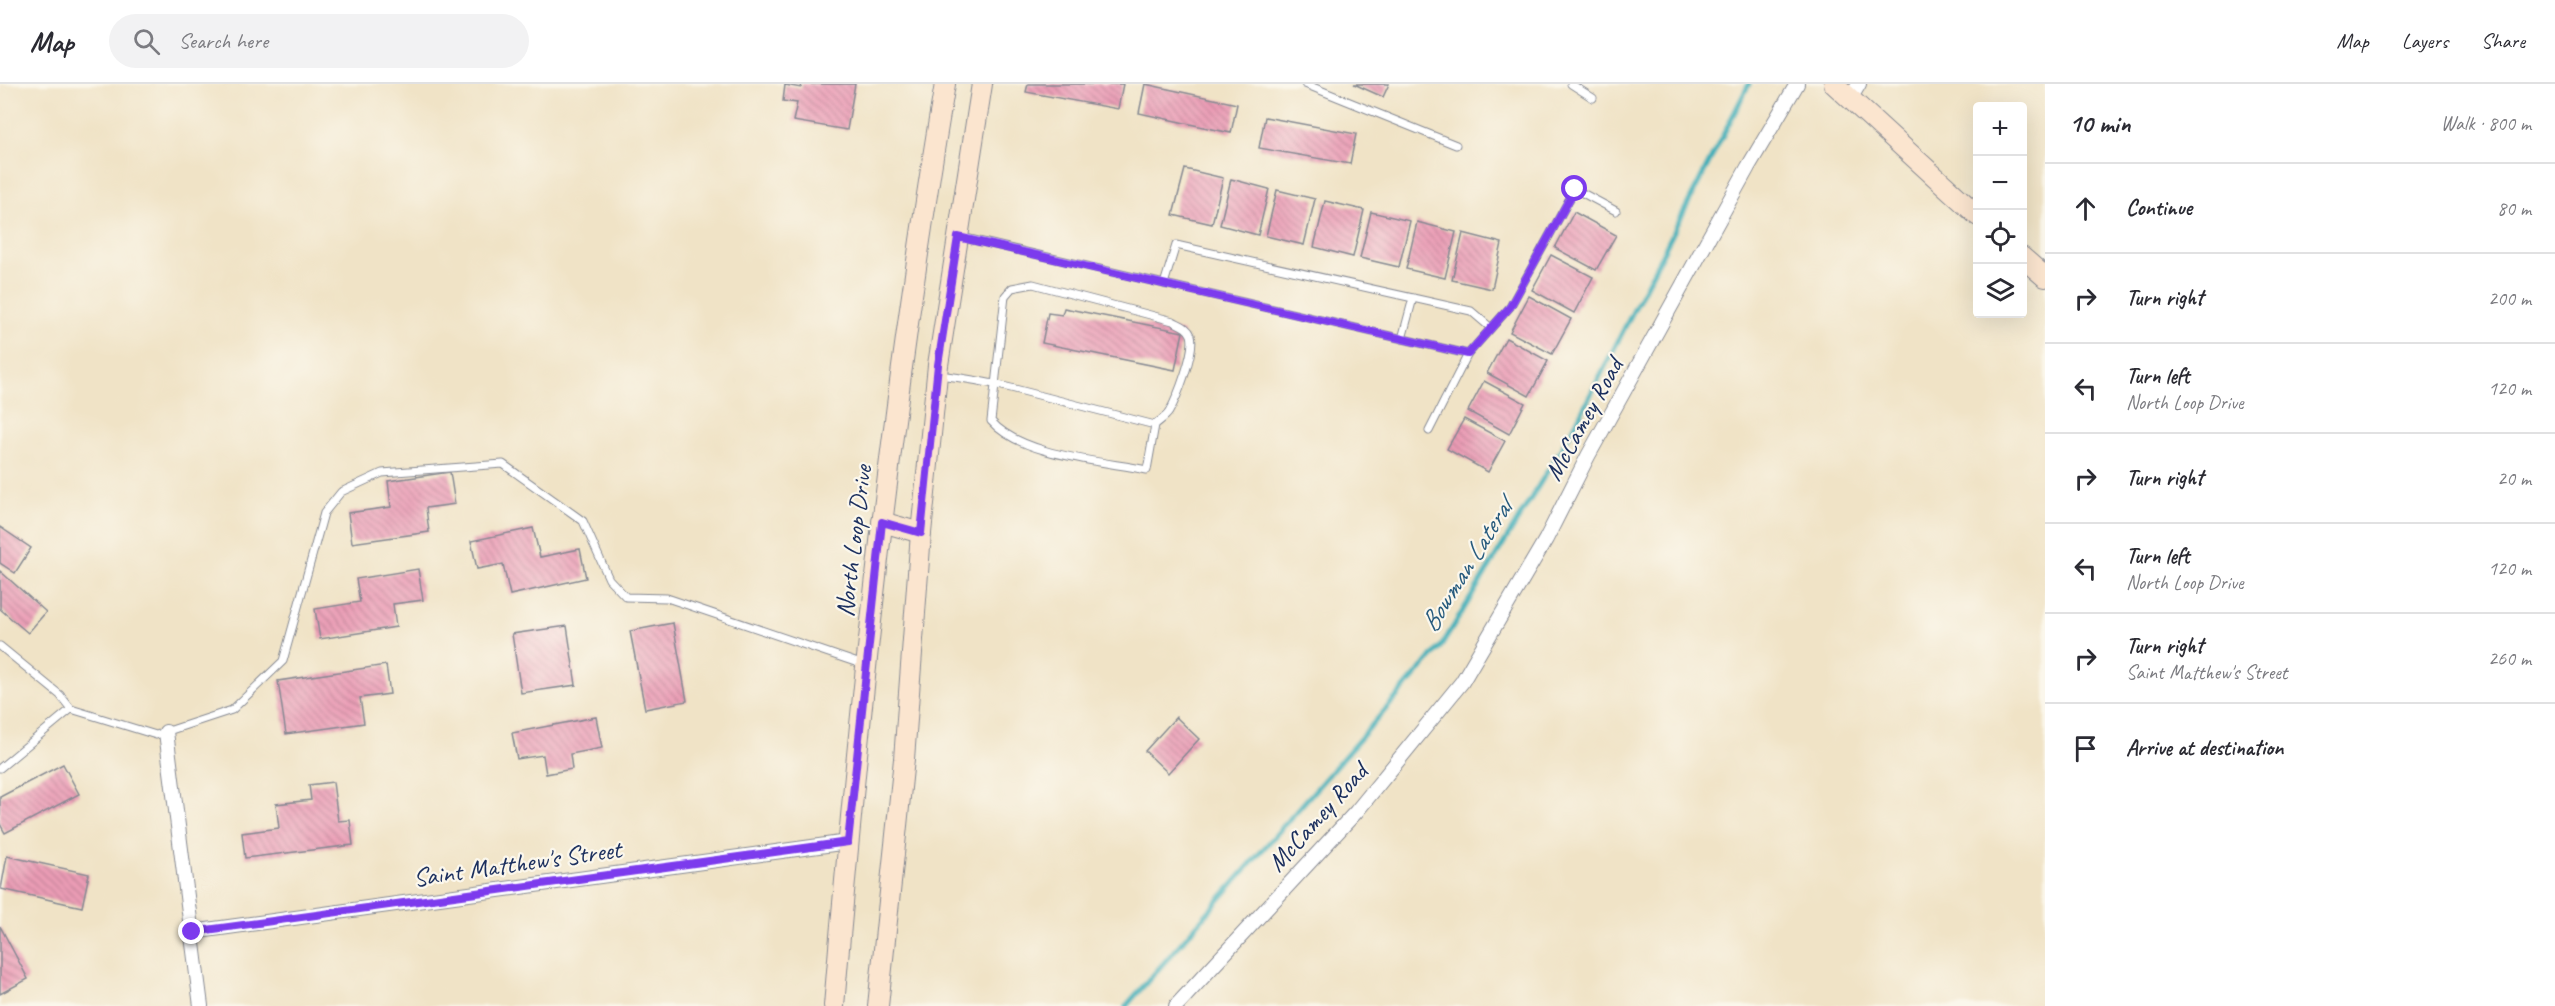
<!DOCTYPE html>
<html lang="en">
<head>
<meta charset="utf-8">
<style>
  body { margin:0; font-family:Caveat,sans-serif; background:#f2f2f3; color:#2b2b33 }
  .controls { position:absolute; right:18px; top:18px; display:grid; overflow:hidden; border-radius:6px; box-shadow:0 6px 24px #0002 }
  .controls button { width:54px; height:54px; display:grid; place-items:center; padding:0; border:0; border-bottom:2px solid #e1e1e2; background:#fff; color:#2b2b33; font:30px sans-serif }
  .stop { position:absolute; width:18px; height:18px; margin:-14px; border:4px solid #7c3aed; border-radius:50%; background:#fff }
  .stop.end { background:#7c3aed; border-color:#fff; box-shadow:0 2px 6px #0008 }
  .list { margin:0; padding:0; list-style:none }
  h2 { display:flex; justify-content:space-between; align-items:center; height:78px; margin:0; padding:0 24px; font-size:26px }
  h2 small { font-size:20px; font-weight:400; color:#7c7c81 }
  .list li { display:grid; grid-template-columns:39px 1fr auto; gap:18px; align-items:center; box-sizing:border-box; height:90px; padding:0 24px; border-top:2px solid #e1e1e2 }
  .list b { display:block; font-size:22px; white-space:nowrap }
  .list p { margin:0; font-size:20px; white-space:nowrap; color:#7c7c81 }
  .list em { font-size:20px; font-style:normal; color:#7c7c81 }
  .icon { flex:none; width:33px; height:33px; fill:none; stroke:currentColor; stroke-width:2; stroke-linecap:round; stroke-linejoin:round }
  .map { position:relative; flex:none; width:2045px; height:922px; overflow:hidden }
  header { display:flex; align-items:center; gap:36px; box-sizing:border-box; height:84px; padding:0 30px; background:#fff; border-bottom:2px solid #e1e1e2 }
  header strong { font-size:28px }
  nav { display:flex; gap:33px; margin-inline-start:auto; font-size:21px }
  .search { width:420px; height:54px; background:#f2f2f3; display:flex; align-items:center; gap:15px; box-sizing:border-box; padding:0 21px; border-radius:33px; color:#7c7c81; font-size:22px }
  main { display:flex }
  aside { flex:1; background:#fff }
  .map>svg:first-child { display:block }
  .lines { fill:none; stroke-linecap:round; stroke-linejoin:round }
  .stream { stroke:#3daeb8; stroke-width:5 }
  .building { fill:url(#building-back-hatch) }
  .service-casing { stroke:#868992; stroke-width:9 }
  .minor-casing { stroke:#868992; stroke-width:16 }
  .secondary-casing { stroke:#868992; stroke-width:22 }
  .service { stroke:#fff; stroke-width:7 }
  .minor { stroke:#fff; stroke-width:14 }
  .secondary { stroke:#fbe5cf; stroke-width:20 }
  .route { stroke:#7c3aed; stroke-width:8 }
  .labels { text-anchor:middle; stroke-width:4.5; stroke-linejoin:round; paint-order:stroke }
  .street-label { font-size:26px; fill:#1b2f5e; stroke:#fbf7ec }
  .water-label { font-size:27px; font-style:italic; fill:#275b7e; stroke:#fbf7ec }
</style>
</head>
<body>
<header>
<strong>Map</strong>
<div class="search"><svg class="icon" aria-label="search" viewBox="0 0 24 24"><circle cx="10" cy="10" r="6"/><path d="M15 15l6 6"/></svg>Search here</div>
<nav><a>Map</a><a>Layers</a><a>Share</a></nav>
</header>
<main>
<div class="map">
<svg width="2045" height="922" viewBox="0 0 2045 922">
  <defs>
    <pattern id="building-back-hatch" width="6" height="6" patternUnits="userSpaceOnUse" patternTransform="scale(1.5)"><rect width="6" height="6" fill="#eb9cb5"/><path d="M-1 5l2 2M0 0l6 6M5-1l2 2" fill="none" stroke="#be8096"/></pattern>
  </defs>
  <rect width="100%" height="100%" fill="#fbf7ec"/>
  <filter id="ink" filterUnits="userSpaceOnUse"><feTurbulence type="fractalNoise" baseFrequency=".0167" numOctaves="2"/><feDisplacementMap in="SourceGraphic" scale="12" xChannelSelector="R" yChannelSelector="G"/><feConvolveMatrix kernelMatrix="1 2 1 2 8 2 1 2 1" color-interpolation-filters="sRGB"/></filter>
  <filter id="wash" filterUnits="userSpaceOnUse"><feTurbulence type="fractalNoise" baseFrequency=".008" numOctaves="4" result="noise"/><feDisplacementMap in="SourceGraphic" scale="24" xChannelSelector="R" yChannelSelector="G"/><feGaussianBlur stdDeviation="1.35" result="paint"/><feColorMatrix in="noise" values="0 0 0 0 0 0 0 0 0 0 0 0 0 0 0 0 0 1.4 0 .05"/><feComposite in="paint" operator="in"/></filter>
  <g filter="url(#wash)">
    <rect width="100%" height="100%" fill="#f0e3c6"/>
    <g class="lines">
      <path class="stream" d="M1126,922L1442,561L1573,345L1749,0"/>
    </g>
    <g id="blocks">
      <g class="building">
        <path d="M802,0H855L847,46L793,37L797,19L783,17L785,1L801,4Z"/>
        <path d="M1028,0H1123L1118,25L1026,8Z"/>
        <path d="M1145,0L1237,20L1231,49L1139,29Z"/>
        <path d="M1354,0H1389L1383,13Z"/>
        <path d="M1265,33L1356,50L1350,80L1259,64Z"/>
        <path d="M1185,85L1223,94L1212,140L1173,131Z"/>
        <path d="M1231,95L1269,105L1258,151L1220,141Z"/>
        <path d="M1277,106L1315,115L1304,161L1266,152Z"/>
        <path d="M1325,117L1364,126L1353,173L1314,163Z"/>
        <path d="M1371,128L1410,137L1399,183L1360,174Z"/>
        <path d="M1574,128L1616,151L1596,186L1555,164Z"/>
        <path d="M1417,138L1456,148L1445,194L1406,185Z"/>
        <path d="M1463,149L1502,159L1492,205L1452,196Z"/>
        <path d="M1551,171L1593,193L1574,229L1532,206Z"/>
        <path d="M1529,212L1571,235L1552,270L1510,248Z"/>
        <path d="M1064,224L1183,248L1175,286L1042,259L1048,229L1062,231Z"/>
        <path d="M1506,254L1548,277L1529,312L1487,289Z"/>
        <path d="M1484,297L1525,319L1509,350L1468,327Z"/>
        <path d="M1464,335L1505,357L1488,388L1447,365Z"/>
        <path d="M450,388L455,420L426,424L429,448L352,459L348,429L391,423L388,397Z"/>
        <path d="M0,443L31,464L15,489L0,479Z"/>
        <path d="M533,444L540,473L580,465L586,494L510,511L503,480L477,485L471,457Z"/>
        <path d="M418,485L423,516L393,520L396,543L320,555L315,525L360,518L356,495Z"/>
        <path d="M0,487L46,528L28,549L0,525Z"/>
        <path d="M673,539L687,617L645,625L630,547Z"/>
        <path d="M567,542L576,601L521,609L512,550Z"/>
        <path d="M386,581L390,610L360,614L364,639L286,650L278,597Z"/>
        <path d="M596,633L602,664L570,670L572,685L546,690L543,671L517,675L512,649Z"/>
        <path d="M1176,633L1199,655L1168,689L1145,667Z"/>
        <path d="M63,680L79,710L5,749L0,740V713Z"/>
        <path d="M333,698L338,737L350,736L353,761L245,774L242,749L279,744L276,720L311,716L309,701Z"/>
        <path d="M7,772L89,790L82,823L1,805Z"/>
        <path d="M0,842L28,895L0,910Z"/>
      </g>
    </g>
  </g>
  <g filter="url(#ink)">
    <use href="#blocks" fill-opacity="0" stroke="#868992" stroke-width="1.5"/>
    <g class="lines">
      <g class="service-casing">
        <g id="service">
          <path d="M1305,0L1456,61"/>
          <path d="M1571,0L1593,14"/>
          <path d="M961,153L1468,270L1429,347"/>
          <path d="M1164,200L1176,161L1471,227L1491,244"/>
          <path d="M1402,255L1413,214"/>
          <path d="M1468,270L1510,223L1575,105L1616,127"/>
          <path d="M939,291C964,294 987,298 1011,304L1155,341C1159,337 1166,333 1169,328C1177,314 1196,266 1191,251C1188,243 1180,241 1173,237L1033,200L1012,204L1005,212L991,337C1021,372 1102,377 1147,386L1155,341"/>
          <path d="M0,562L60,611L71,625L156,651L232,626L283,577L324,429L341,408L382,389L503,380L583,437L609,495L626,513L667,514L864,581"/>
          <path d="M0,684L71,625"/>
        </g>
      </g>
      <g class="minor-casing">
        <g id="minor">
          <path d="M1850,15L1859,0"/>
          <path d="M166,648L201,922"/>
          <path d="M192,848L848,758"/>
          <path d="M1176,922L1356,728L1462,598L1546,455L1588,372L1748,83L1797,0"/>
        </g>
      </g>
      <g class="secondary-casing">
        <g id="secondary">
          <path d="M1834,0L1978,132"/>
          <path d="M2022,173L2045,193"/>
          <path d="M882,438L921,449"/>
          <path d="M834,922C860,614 893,305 945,0"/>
          <path d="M878,922L904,675L921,449L938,281L982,0"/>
        </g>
      </g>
      <use href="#service" class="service"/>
      <use href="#minor" class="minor"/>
      <use href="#secondary" class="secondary"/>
    </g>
  </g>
  <g class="lines" filter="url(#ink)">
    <path class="route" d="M192,848L848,758L882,438L921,449L938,281L958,153L1468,270L1510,223L1575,105"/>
  </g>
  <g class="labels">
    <g class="street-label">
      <text transform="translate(1583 335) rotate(-61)" y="9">McCamey Road</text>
      <text transform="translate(853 457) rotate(-83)" y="9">North Loop Drive</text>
      <text transform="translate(1317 733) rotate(-48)" y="9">McCamey Road</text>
      <text transform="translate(517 779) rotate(-8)" y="9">Saint Matthew's Street</text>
    </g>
    <g class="water-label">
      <text transform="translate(1466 482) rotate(-58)" y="9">Bowman Lateral</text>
    </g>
  </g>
</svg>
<div class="controls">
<button>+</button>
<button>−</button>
<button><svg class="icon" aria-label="locate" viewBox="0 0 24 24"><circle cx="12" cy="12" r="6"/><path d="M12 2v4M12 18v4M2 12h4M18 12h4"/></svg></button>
<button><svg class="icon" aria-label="layers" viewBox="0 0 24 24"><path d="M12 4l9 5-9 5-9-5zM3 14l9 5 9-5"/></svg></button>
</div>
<div class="stop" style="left:1575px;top:105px"></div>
<div class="stop end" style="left:192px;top:848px"></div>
</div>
<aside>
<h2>10 min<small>Walk · 800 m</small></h2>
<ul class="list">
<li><svg class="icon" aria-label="ahead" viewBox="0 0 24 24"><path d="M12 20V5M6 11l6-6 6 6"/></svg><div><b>Continue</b></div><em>80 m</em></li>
<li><svg class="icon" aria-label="right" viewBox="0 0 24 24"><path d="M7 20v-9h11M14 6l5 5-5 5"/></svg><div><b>Turn right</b></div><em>200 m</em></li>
<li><svg class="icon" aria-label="left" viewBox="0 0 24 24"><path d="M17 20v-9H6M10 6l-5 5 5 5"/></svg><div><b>Turn left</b><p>North Loop Drive</p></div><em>120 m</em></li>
<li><svg class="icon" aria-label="right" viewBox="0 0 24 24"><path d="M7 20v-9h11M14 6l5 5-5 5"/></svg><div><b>Turn right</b></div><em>20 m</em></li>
<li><svg class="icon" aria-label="left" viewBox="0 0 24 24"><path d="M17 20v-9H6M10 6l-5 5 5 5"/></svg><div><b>Turn left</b><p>North Loop Drive</p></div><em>120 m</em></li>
<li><svg class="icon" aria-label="right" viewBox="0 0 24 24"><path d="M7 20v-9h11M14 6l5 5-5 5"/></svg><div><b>Turn right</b><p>Saint Matthew's Street</p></div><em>260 m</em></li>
<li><svg class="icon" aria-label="arrive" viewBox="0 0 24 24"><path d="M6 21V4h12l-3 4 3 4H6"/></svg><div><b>Arrive at destination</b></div></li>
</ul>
</aside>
</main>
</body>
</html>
